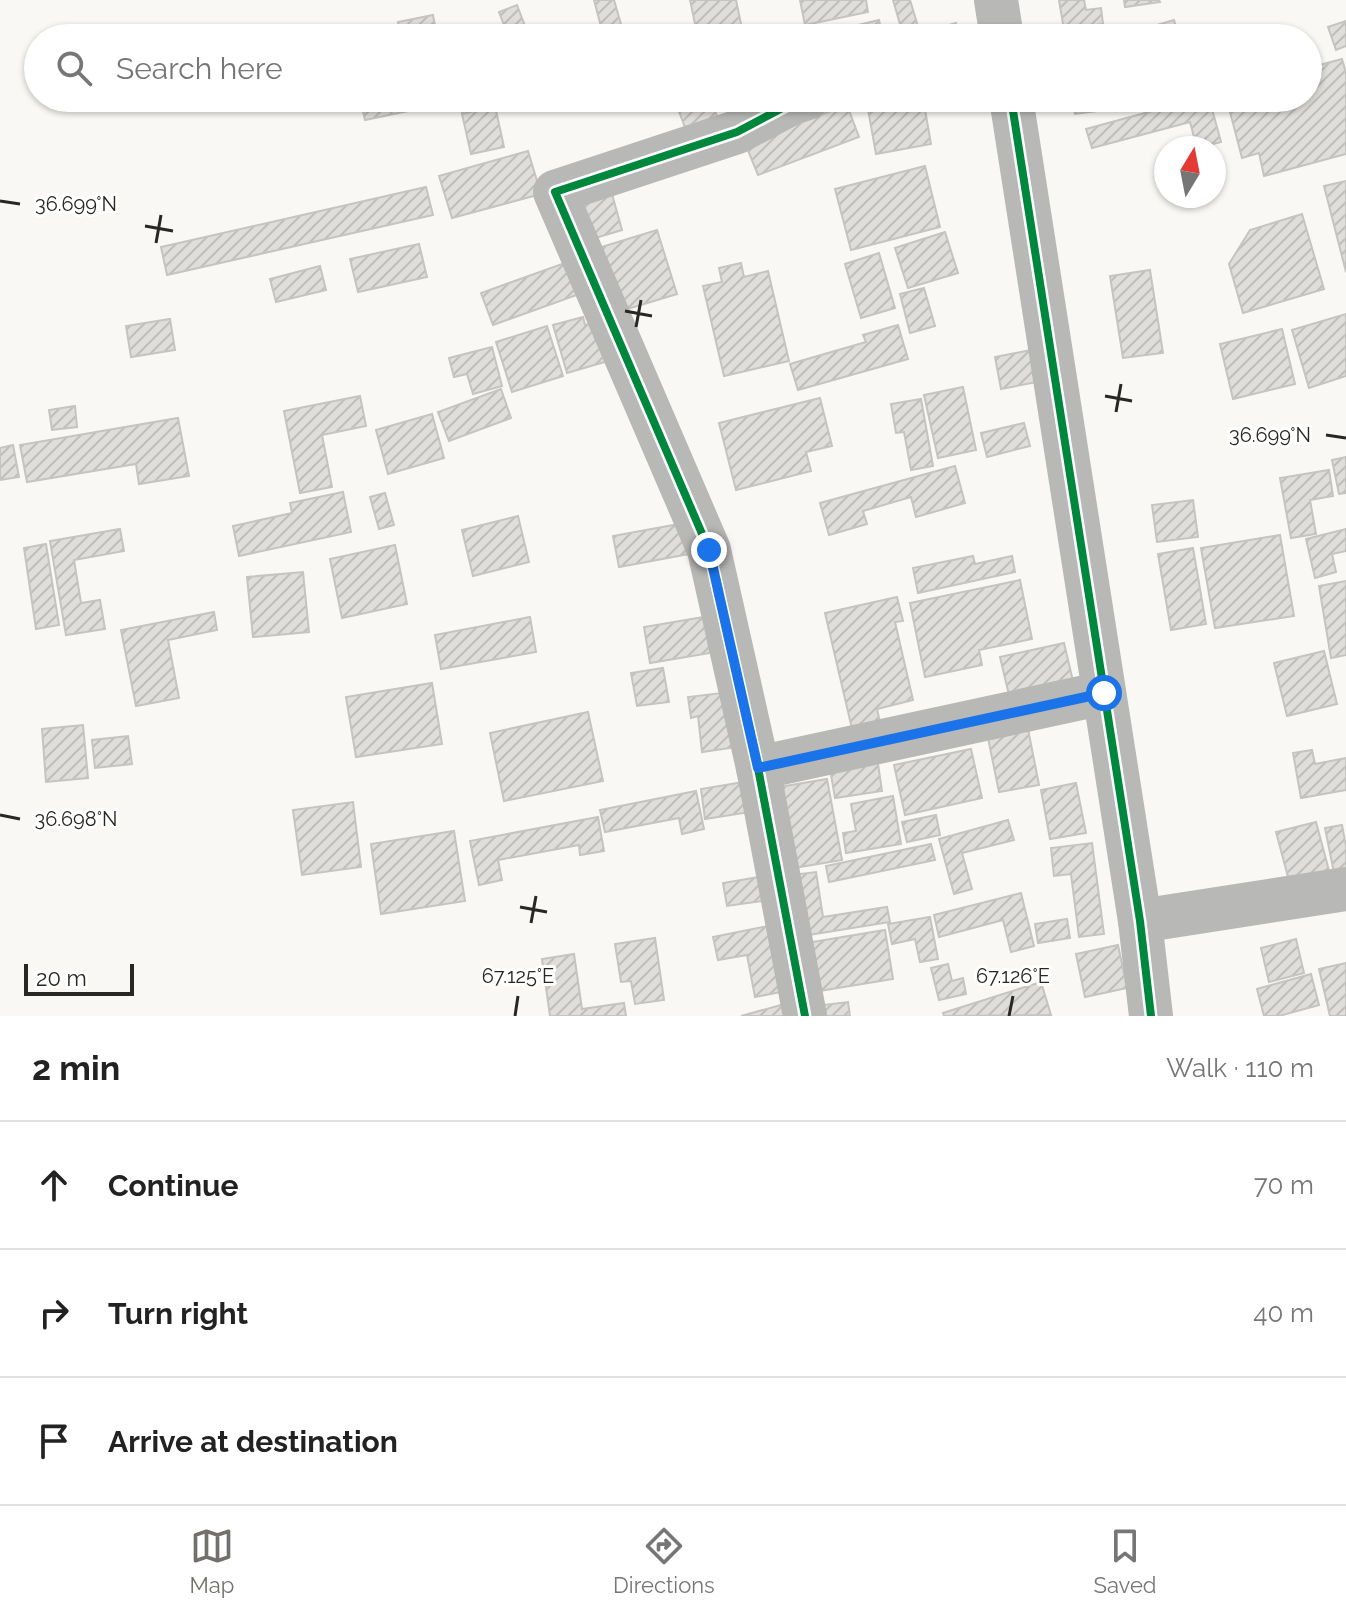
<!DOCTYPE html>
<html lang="en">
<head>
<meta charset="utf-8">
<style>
  body { margin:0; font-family:Raleway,sans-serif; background:#f2f2f2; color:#222 }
  .compass { position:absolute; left:1154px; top:136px; width:72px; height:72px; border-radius:50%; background:#fff; box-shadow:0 2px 6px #0004; rotate:10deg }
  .scale { position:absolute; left:24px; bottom:20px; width:110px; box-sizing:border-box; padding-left:8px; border:4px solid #282724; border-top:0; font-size:22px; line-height:28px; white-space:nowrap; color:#282724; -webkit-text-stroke:6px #fff; paint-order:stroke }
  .stop { position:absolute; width:24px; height:24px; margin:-18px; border:6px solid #1a73e8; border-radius:50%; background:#fff }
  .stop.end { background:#1a73e8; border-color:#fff; box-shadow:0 2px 8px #0008 }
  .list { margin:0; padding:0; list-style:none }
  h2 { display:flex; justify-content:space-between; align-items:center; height:104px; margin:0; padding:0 32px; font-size:34px }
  h2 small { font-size:26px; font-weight:400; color:#767676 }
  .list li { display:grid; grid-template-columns:52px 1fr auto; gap:24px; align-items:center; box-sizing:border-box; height:128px; padding:0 32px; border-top:2px solid #e0e0e0 }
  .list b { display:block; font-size:30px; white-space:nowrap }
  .list em { font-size:26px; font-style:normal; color:#767676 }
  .icon { flex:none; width:44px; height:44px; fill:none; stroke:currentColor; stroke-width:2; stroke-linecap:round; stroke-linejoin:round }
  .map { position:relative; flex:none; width:1346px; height:1016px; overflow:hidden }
  .search { position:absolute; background:#fff; box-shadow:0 2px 6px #0004; left:24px; right:24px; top:24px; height:88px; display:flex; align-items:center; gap:20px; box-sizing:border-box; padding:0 28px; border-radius:44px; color:#767676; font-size:30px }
  .sheet { height:488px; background:#fff }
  nav { display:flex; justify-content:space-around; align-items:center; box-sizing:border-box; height:112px; border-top:2px solid #e0e0e0; background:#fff; font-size:22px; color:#767676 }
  nav a { display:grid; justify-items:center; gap:4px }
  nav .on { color:#71706d }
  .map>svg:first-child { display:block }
  .building { fill:url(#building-hatch); stroke:#c5c4c0; stroke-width:2 }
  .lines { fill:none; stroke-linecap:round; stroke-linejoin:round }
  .minor { stroke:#b8b8b7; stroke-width:44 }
  .cycleway-casing { stroke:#fff; stroke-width:13 }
  .cycleway { stroke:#00873e; stroke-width:8 }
  .route { stroke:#1a73e8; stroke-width:10 }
  .ticks { fill:none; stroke:#282724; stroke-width:3 }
  .ticks-label { font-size:20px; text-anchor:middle; fill:#282724; stroke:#fff; stroke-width:6; stroke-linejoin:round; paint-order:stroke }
</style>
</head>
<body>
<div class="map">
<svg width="1346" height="1016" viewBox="0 0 1346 1016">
  <defs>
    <pattern id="building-hatch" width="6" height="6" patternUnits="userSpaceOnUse" patternTransform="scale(2)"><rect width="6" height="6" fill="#dfdeda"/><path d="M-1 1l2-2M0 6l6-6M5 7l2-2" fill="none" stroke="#bfbebb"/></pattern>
  </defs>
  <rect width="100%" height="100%" fill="#f9f8f4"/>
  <g class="building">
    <path d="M594,0H614L625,38H604Z"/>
    <path d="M690,0H736L744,38H698Z"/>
    <path d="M800,0H866L868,12L805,25Z"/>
    <path d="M893,0H910L920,33L956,23L960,38H904Z"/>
    <path d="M1059,0H1084L1086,10L1101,8L1103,24L1064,30Z"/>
    <path d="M1124,0H1159L1160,2L1125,7Z"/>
    <path d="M517,5L525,26L507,33L499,12Z"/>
    <path d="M433,15L437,36L427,38H401L398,22Z"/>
    <path d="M879,20L883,38H814L813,36Z"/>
    <path d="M1174,20L1179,38H1132L1158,31L1157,25Z"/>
    <path d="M1346,21V46L1336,50L1328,27Z"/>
    <path d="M1088,28L1089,38H1065L1064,32Z"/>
    <path d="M1342,59L1346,73V154L1264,176L1259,153L1242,158L1230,112L1246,107L1244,98H1308V68Z"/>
    <path d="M360,98H456V101L365,120Z"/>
    <path d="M458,98H492L494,103L462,112Z"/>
    <path d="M598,98H666V103L599,109Z"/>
    <path d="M682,98H710L720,124L688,135L675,101Z"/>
    <path d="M866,98H923L931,144L876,154Z"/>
    <path d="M1072,98H1104L1106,110L1075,114Z"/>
    <path d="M1200,98H1209L1221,142L1197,148L1190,122L1092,148L1086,129Z"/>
    <path d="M847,105L859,137L758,175L745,143Z"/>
    <path d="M495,106L504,147L471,154L462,114Z"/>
    <path d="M528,151L541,194L452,218L439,176Z"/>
    <path d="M925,166L940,227L851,250L835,189Z"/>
    <path d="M1346,181V272L1324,186Z"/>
    <path d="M426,187L433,215L167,275L161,247Z"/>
    <path d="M610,187L622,230L582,242L568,199Z"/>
    <path d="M1302,214L1324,289L1243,313L1229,264L1250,230Z"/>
    <path d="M657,230L677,294L611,314L592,250Z"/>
    <path d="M945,232L958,273L908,288L895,248Z"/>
    <path d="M419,244L427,277L358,292L350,259Z"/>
    <path d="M879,253L895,308L861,318L845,264Z"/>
    <path d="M576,259L588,291L493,325L481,293Z"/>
    <path d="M741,263L744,277L768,271L789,361L724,376L703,286L722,282L719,268Z"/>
    <path d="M320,266L326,290L276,302L270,279Z"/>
    <path d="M1150,270L1163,353L1123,358L1110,276Z"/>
    <path d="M924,288L935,326L910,333L900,294Z"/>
    <path d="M1346,314V376L1309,388L1292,330Z"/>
    <path d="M583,317L585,325L603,320L615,359L567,373L553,325Z"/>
    <path d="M170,319L175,350L131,357L126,326Z"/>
    <path d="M898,325L908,359L798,390L790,364L866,342L863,335Z"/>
    <path d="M547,326L563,376L512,392L496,342Z"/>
    <path d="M1282,329L1295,384L1233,399L1220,344Z"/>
    <path d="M492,347L502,386L473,394L467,374L454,377L449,358Z"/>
    <path d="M1031,350L1037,382L1001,389L995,357Z"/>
    <path d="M963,387L976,450L938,458L924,395Z"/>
    <path d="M501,389L511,418L449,441L438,412Z"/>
    <path d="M360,396L366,426L322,435L332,487L300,493L284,411Z"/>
    <path d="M820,398L832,446L806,452L811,471L736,490L719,423Z"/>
    <path d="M921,399L933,466L911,470L904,432L896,433L891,404Z"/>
    <path d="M75,406L77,427L52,430L49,410Z"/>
    <path d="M432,414L444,458L388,474L376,430Z"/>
    <path d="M178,418L189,476L139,484L136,464L27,482L20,445Z"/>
    <path d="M1024,423L1030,446L987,457L981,433Z"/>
    <path d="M13,445L19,477L0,480V448Z"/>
    <path d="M1346,457V493L1339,494L1332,460Z"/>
    <path d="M955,466L965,503L916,517L911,497L863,511L867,524L829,535L820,503Z"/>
    <path d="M1329,470L1333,496L1310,500L1316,534L1291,538L1280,478Z"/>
    <path d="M343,492L351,532L239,556L233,526L292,513L290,503Z"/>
    <path d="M385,493L394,525L379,529L370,497Z"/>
    <path d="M1193,500L1198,537L1157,542L1152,505Z"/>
    <path d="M518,516L529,562L473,576L462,530Z"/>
    <path d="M690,522L695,553L619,567L613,536Z"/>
    <path d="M120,529L124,551L74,560L81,603L100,600L105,629L66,635L50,541Z"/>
    <path d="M1346,529V551L1332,554L1336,572L1315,578L1306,539Z"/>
    <path d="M1280,535L1294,616L1215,628L1201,548Z"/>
    <path d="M46,544L59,625L36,629L24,548Z"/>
    <path d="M395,545L407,604L342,618L330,559Z"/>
    <path d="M1193,548L1206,624L1171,630L1158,554Z"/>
    <path d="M973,556L975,564L1012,556L1015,572L918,593L913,568Z"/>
    <path d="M303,572L309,632L253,637L247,577Z"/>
    <path d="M1020,580L1032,639L979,650L982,665L925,677L910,603Z"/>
    <path d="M1346,581V655L1331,658L1319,586Z"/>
    <path d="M897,597L903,621L895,622L913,700L877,709L881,727L853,733L825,613Z"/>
    <path d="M214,612L217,630L168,640L179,698L136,706L121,630Z"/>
    <path d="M530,617L536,652L441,669L435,635Z"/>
    <path d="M704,617L710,653L650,663L644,627Z"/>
    <path d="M1064,643L1073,681L1009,695L1000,657Z"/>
    <path d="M1324,651L1337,704L1287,716L1274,663Z"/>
    <path d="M663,668L669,702L637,706L631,673Z"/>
    <path d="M432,683L442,744L356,757L346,697Z"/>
    <path d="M730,692L737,747L702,752L698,716L691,718L688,697Z"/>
    <path d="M588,712L603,781L504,801L490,733Z"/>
    <path d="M83,725L88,778L46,782L42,729Z"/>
    <path d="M1028,729L1039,785L999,792L988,738Z"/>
    <path d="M128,736L132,764L95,768L92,740Z"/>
    <path d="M971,749L982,798L905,815L894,765Z"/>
    <path d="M1312,750L1315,764L1346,758V790L1301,798L1293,753Z"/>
    <path d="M877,757L882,791L835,798L829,763Z"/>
    <path d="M827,779L842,860L788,869L773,788Z"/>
    <path d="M744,782L750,812L705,819L701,789Z"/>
    <path d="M1076,783L1086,833L1050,839L1041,790Z"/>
    <path d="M696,791L704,829L682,834L679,818L605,832L600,810Z"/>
    <path d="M893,796L901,844L846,853L843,833L856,831L851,804Z"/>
    <path d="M353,802L361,867L302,875L293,810Z"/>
    <path d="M936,815L940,835L907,842L902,822Z"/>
    <path d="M598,817L604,851L580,855L579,845L498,860L502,880L479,885L470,841Z"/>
    <path d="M1008,820L1014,840L962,853L972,889L954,894L939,839Z"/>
    <path d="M1316,822L1331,878L1291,888L1276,832Z"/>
    <path d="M1342,825L1346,846V870L1334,873L1325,828Z"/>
    <path d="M454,831L465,901L381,914L371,844Z"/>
    <path d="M1092,843L1104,934L1079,937L1071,874L1054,876L1051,848Z"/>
    <path d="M931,844L935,860L829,882L826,866Z"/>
    <path d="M816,872L823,917L887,907L890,922L802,936L792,875Z"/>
    <path d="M759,877L763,901L727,906L723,883Z"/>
    <path d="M1021,893L1034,946L1011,952L1003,920L939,937L934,915Z"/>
    <path d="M930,917L938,959L920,962L915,939L892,944L888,924Z"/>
    <path d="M1067,919L1070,938L1038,943L1035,924Z"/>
    <path d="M778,924L791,990L755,997L747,955L718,960L713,937Z"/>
    <path d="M885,930L893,979L813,992L806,943Z"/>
    <path d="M655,938L664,1000L635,1004L631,981L621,982L615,944Z"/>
    <path d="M1296,939L1304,973L1269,982L1261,948Z"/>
    <path d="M1118,945L1127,988L1085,997L1076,954Z"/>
    <path d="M574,954L582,1009L624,1003L626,1016H550L542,959Z"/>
    <path d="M1346,963V1016H1330L1319,969Z"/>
    <path d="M948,964L952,981L963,978L966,994L939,1000L931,968Z"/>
    <path d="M1311,974L1319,1005L1279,1016H1264L1257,989Z"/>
    <path d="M1041,982L1051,1015L944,1016L943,1013Z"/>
    <path d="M848,1002L850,1016H817L815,1006Z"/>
    <path d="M788,1003L791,1016H741Z"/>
  </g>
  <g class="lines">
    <g class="minor">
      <path d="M996,0L1002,38"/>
      <path d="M1011,98L1140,921L1151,1016"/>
      <path d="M758,768L1104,693"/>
      <path d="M1140,921L1346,889"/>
      <path d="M805,1016L758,768L709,550L555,192L737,132L790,104L808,98"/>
    </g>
    <g class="cycleway-casing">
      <g id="cycleway">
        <path d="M1011,98L1140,921L1151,1016"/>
        <path d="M805,1016L758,768L709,550L555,192L737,132L790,104L808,98"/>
      </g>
    </g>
    <use href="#cycleway" class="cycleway"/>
  </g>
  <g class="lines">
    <path class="route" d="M709,550L758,768L1104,693"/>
  </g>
  <path class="ticks" d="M0,201L20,204M145,226L173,231M156,243L161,215M625,311L652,316M636,327L641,300M1105,396L1132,401M1116,412L1121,384M1326,435L1346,438M0,815L20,819M520,907L547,912M531,923L536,896M515,1016L518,996M1009,1016L1013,996"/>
  <g class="ticks-label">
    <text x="76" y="211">36.699°N</text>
    <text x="1270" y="442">36.699°N</text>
    <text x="76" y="826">36.698°N</text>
    <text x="518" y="983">67.125°E</text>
    <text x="1013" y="983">67.126°E</text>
  </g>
</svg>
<svg class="compass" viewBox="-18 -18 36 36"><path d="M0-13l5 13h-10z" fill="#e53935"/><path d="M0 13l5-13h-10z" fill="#767676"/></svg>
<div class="scale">20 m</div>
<div class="stop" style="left:1104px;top:693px"></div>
<div class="stop end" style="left:709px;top:550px"></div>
<div class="search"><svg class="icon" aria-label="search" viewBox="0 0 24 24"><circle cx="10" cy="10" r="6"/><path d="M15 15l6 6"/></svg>Search here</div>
</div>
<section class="sheet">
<h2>2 min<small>Walk · 110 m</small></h2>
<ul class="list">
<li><svg class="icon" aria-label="ahead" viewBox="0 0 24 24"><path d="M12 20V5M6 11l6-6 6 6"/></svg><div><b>Continue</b></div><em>70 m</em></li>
<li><svg class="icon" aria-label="right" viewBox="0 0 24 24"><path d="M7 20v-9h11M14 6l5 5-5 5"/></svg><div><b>Turn right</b></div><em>40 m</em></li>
<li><svg class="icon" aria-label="arrive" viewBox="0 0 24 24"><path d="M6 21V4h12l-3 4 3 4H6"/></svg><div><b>Arrive at destination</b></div></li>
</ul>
</section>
<nav>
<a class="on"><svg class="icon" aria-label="map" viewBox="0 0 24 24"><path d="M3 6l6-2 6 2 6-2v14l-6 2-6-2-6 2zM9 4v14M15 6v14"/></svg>Map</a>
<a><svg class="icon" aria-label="directions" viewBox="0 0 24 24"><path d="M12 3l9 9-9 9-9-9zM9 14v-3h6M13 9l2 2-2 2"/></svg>Directions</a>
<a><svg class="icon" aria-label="saved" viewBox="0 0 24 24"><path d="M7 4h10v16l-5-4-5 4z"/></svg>Saved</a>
</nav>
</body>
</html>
